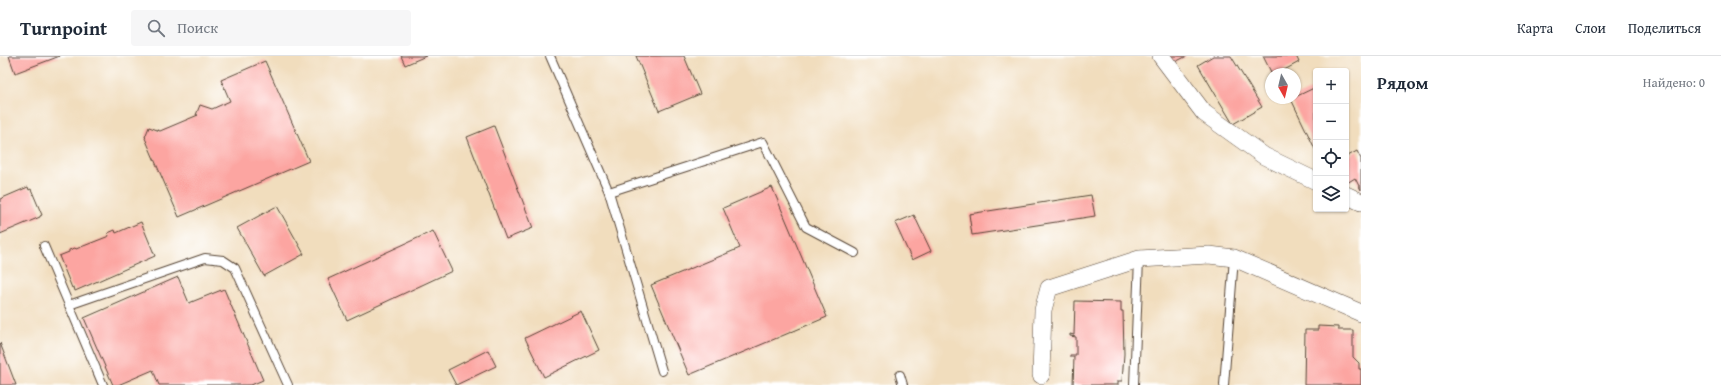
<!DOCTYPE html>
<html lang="ru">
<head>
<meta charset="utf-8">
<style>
  body { margin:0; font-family:"Gentium Book Plus",serif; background:#f6f6f7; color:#1f2937 }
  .controls { position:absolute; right:12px; top:12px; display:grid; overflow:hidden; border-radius:4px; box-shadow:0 1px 3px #0004 }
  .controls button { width:36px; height:36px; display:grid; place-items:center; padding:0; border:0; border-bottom:1px solid #e0e1e3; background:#fff; color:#1f2937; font:20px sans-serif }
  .compass { position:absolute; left:1265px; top:12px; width:36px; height:36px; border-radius:50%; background:#fff; box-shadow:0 1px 3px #0004; rotate:172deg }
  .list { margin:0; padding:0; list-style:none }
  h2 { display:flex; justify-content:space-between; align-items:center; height:52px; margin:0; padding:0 16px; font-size:17px }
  h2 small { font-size:13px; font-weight:400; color:#747a83 }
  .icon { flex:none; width:22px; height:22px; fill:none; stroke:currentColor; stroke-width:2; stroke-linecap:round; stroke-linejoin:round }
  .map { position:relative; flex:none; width:1361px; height:329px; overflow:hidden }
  header { display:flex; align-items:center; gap:24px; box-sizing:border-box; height:56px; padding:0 20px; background:#fff; border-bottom:1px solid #e0e1e3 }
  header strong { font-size:19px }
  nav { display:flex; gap:22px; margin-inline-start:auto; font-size:14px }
  .search { width:280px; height:36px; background:#f6f6f7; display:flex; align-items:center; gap:10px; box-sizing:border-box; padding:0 14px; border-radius:4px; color:#747a83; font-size:15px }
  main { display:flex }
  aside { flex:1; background:#fff }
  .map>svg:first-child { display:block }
  .building { fill:#fca5a1 }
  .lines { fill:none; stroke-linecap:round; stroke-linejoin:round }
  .service-casing { stroke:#564536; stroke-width:10 }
  .minor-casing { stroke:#564536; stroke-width:18 }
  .service { stroke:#fff; stroke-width:8 }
  .minor { stroke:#fff; stroke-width:17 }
</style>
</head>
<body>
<header>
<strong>Turnpoint</strong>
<div class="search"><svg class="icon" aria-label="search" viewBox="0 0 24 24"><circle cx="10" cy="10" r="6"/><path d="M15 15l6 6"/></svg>Поиск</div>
<nav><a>Карта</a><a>Слои</a><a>Поделиться</a></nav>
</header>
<main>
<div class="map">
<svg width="1361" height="329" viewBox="0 0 1361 329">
  <rect width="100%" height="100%" fill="#fff"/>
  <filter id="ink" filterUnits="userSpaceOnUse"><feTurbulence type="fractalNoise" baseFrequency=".025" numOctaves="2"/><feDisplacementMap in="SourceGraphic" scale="8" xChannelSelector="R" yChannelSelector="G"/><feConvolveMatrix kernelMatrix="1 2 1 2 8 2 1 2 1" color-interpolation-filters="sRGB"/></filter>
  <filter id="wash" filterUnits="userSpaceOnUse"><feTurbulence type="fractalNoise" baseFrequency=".012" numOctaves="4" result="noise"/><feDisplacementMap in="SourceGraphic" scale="16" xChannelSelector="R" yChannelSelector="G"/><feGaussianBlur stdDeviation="0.9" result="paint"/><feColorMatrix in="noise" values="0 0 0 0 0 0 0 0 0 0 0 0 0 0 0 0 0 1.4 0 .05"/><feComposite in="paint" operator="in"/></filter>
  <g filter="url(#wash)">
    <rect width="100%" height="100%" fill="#f1ddbd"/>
    <g id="blocks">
      <g class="building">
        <path d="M9,0H60L15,17Z"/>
        <path d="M401,0H426L405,9Z"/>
        <path d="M636,0H684L700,38L659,55Z"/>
        <path d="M1167,0H1187L1171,8Z"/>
        <path d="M1213,0H1231L1262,51L1233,68L1198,9Z"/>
        <path d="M1263,0H1296L1299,6L1277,18H1272Z"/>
        <path d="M265,5L309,105L179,161L145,82L146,81H145L149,71L160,75L198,59H196L200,49L212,53L230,45L221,24Z"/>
        <path d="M1316,31V95L1291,43Z"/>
        <path d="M494,70L533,172L506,183L467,81Z"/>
        <path d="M1357,95L1361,103V134L1355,122L1347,127L1346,126V101Z"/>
        <path d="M28,131L29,134L31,133L42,159L40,160V161L0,178V143Z"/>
        <path d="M772,131L827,261L689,319L651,229L740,192L723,152Z"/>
        <path d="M1091,139L1095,160L972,179L969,158Z"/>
        <path d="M277,150L304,198L264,220L237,172Z"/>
        <path d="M914,159L931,195L912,204L895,167Z"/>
        <path d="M141,166L155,200L75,235L74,231L72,232L59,200L69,196V194L75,192L76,193L109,180L108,177L115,174L116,177Z"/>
        <path d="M433,175L452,215L347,264L328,223Z"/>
        <path d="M178,221L189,247L224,233L263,324L251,329H159L153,314L118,329H113L84,262Z"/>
        <path d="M1075,245L1121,246V255H1123L1124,298L1122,325H1118V329H1073L1074,301H1070V299H1076V281L1070,280V278L1074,279Z"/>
        <path d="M581,255L599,294L544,321L525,282Z"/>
        <path d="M1318,270L1338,271V274H1353V301L1359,307V313H1361V329H1304L1305,274H1318Z"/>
        <path d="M0,287L16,329H0Z"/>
        <path d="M488,294L496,310L456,329L448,314Z"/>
      </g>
    </g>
  </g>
  <g filter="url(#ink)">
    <use href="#blocks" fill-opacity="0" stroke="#564536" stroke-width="1"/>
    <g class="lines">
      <g class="service-casing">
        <g id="service">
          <path d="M550,0L609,136L662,315"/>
          <path d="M609,136L763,86L806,171L855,197"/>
          <path d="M44,190L103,329"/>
          <path d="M69,249L205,202L223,204L235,212L288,329"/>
          <path d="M900,319L903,329"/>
          <path d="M1134,329L1139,203"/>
          <path d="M1224,329L1234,202"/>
        </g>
      </g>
      <g class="minor-casing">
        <g id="minor">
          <path d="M1161,0L1204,57L1264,100L1316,125"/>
          <path d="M1346,139L1361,146"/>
          <path d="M1041,319L1043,254L1049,232L1139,203L1209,199L1234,202L1361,257"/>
        </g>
      </g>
      <use href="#service" class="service"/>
      <use href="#minor" class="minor"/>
    </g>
  </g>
</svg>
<div class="controls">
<button>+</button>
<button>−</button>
<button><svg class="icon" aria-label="locate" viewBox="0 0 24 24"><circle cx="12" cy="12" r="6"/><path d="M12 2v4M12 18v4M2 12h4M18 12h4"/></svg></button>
<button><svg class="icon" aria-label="layers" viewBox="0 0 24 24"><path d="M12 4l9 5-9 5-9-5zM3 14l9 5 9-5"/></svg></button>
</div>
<svg class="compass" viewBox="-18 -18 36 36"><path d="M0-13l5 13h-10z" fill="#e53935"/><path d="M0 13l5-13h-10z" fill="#747a83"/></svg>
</div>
<aside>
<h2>Рядом<small>Найдено: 0</small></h2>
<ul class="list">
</ul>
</aside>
</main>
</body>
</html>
